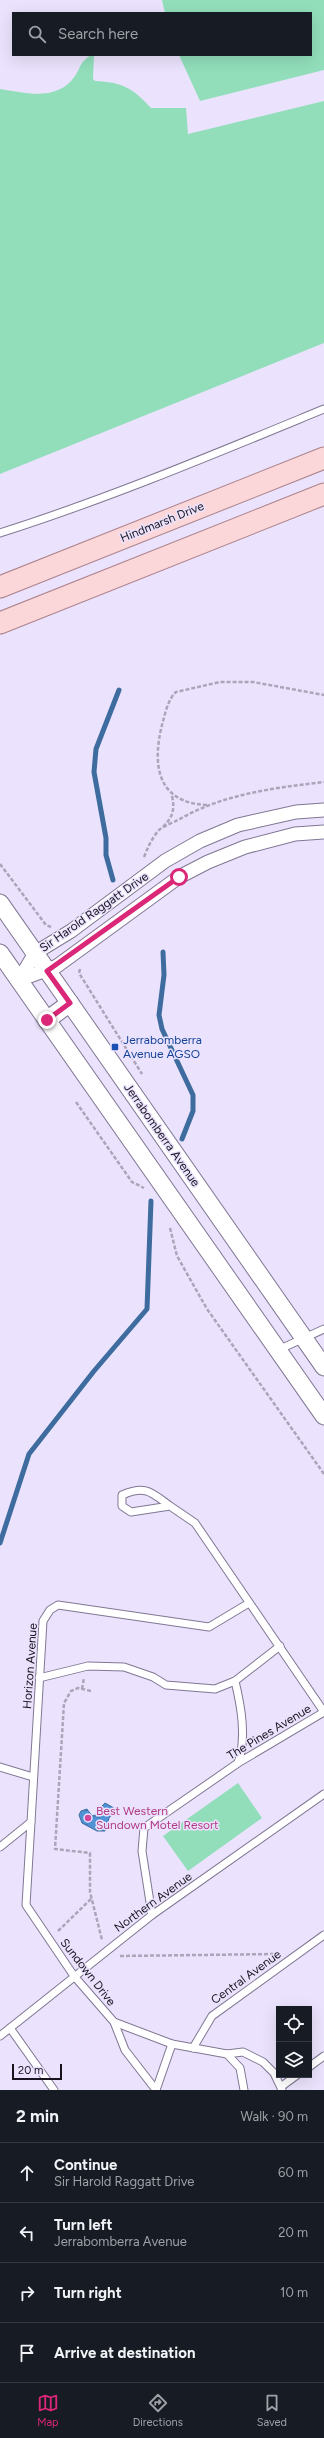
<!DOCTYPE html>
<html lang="en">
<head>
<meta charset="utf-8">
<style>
  body { margin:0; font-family:Figtree,sans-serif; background:#20242c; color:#f1f3f6 }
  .controls { position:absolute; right:12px; bottom:12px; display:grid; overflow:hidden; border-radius:0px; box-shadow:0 4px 16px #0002 }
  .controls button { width:36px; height:36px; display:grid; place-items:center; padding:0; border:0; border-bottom:1px solid #363941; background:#171b24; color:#f1f3f6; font:20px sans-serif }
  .scale { position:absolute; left:12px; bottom:10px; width:50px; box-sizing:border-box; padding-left:4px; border:2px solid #18141f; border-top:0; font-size:11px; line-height:14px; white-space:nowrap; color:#18141f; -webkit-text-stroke:3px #ebe3fd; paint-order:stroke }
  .stop { position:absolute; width:12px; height:12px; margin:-9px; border:3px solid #db2777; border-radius:50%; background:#fff }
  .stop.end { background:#db2777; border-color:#fff; box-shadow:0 1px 4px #0008 }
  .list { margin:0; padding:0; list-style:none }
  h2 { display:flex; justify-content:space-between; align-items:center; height:52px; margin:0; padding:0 16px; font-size:17px }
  h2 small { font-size:13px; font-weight:400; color:#9ea1a6 }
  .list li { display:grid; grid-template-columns:26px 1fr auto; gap:12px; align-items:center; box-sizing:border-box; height:60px; padding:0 16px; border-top:1px solid #363941 }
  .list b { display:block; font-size:15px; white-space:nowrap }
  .list p { margin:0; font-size:13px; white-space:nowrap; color:#9ea1a6 }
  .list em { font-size:13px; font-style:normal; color:#9ea1a6 }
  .icon { flex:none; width:22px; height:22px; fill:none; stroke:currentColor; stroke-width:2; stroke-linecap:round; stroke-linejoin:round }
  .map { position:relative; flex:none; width:324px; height:2090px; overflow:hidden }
  .search { position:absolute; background:#171b24; box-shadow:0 4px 16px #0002; left:12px; right:12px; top:12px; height:44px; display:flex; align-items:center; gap:10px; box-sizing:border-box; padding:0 14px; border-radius:0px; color:#9ea1a6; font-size:15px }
  .sheet { height:292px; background:#171b24 }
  nav { display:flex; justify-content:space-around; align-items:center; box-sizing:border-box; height:56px; border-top:1px solid #363941; background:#171b24; font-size:11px; color:#9ea1a6 }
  nav a { display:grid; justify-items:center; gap:2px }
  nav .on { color:#db2777 }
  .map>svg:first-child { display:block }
  .pitch { fill:#92debb }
  .water { fill:url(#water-ripples); stroke:#3e6c9f }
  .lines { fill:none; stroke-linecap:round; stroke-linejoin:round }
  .stream { stroke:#3e6c9f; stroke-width:5 }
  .service-casing { stroke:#807793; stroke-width:9 }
  .minor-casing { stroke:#807793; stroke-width:15 }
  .tertiary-casing { stroke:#807793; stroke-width:19 }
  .primary-casing { stroke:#ab8189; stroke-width:23 }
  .path { stroke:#aca5ba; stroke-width:2.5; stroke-dasharray:4 2; stroke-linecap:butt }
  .service { stroke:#fff; stroke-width:7 }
  .minor { stroke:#fff; stroke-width:13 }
  .tertiary { stroke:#fff; stroke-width:17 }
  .primary { stroke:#fcd7da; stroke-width:21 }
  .route { stroke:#db2777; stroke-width:5 }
  .transit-dot { fill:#1a4fb4; stroke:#ebe3fd; stroke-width:1.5 }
  .hotel-dot { fill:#d1479c; stroke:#ebe3fd; stroke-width:1.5 }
  .labels { text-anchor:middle; stroke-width:3; stroke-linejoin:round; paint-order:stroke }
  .street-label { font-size:12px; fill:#18141f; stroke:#ebe3fd }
  .transit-label { font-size:12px; fill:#164399; stroke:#ebe3fd; text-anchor:start }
  .hotel-label { font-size:12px; fill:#b23c85; stroke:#ebe3fd; text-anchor:start }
</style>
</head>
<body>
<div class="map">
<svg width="324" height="2090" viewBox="0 0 324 2090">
  <defs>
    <pattern id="water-ripples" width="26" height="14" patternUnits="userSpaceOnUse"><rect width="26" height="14" fill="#4f92d6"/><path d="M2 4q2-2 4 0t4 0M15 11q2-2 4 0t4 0" fill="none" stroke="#4176ad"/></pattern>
  </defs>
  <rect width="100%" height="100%" fill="#ebe3fd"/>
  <g class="pitch">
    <path d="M162,0H324V70L200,101L179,55H311V13H165Z"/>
    <path d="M91,55H94L93,79L95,81C122,82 133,88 151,108H186L188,134L324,101V343L0,474V89C26,93 57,102 75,76C82,66 78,64 91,55Z"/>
    <path d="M238,1783L262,1818L188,1871L163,1836Z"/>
  </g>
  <path class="water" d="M105,1803L114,1808L115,1811L109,1818L105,1831H97L82,1823L79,1815L81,1811L87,1809L92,1816L103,1813L102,1806Z"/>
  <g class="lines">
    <g class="stream">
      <path d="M113,880L106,855V838L94,772L96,749L119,690"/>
      <path d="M163,952L164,975L159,1015L162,1029L193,1095V1111L182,1139"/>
      <path d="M0,1543L29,1454L94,1371L147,1309L151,1201"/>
    </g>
    <g class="service-casing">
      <g id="service">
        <path d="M0,533C110,498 217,453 324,409"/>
        <path d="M278,1350L324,1329"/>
        <path d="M39,1678L88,1666L124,1667L153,1677L166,1685L215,1689L235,1681L280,1646"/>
        <path d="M235,1681C241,1706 247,1738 238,1763"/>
        <path d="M0,1767L33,1777"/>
        <path d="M31,1822L26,1905L74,1976L114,2022L172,2044L227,2054L243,2052L263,2062L274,2073L282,2090"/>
        <path d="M0,1847L31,1822L43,1621L50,1610L58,1605L209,1627L249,1603"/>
        <path d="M152,1915L142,1851L144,1828L238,1763L324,1712L195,1523L170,1506L131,1512L122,1506V1495C146,1485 151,1492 170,1506"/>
        <path d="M114,2022L125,2050L156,2090"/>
        <path d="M10,2028L54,2090"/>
        <path d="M0,2036L152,1915L324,1794"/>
        <path d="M193,2048L212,2016L324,1935"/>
        <path d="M227,2054L240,2068L244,2090"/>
        <path d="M309,2067L324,2056"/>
        <path d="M282,2086L297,2075"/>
        <path d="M156,2090L172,2044"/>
      </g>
    </g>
    <g class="minor-casing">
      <g id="minor">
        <path d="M19,980L35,953L71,931L165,861L200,841L238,825L296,812L324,810"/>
        <path d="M19,980L57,966L179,877L208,862L245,847L295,834L324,832"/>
      </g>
    </g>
    <g class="tertiary-casing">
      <g id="tertiary">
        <path d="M0,903L324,1367"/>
        <path d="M0,953L324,1416"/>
        <path d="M47,1020L70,1003"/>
      </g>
    </g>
    <g class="primary-casing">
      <g id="primary">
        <path d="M0,587L324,458"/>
        <path d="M0,623L324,494"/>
      </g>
    </g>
    <g class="path">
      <path d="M207,805C157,803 152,765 162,725C165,714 168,699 176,692L220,682H253L324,695"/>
      <path d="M163,827C173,817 175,809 172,796"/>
      <path d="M144,857C148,847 152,838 159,830C164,826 172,823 178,820C223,794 273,788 324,782"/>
      <path d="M0,864L46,925L51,927"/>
      <path d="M80,969L79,973L142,1074"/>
      <path d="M76,1102L132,1182L144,1188"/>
      <path d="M170,1228L177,1256L207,1309L324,1474"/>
      <path d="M82,1689L84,1678"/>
      <path d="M91,1691L78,1688L71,1691L64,1703L55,1849L90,1853V1892L102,1940"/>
      <path d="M58,1931L92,1898"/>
      <path d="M120,1956L277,1954"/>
    </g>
    <use href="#service" class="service"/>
    <use href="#minor" class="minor"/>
    <use href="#tertiary" class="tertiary"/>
    <use href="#primary" class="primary"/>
  </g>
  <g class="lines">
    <path class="route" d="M47,1020L70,1003L47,971L179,877"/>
  </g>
  <rect class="transit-dot" x="111" y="1043" width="8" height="8" rx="2"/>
  <circle class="hotel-dot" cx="88" cy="1818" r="4"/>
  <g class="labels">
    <g class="street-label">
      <text transform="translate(162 522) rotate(-22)" y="4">Hindmarsh Drive</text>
      <text transform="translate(94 912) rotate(-35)" y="4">Sir Harold Raggatt Drive</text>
      <text transform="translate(162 1135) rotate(55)" y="4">Jerrabomberra Avenue</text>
      <text transform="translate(30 1666) rotate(-86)" y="4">Horizon Avenue</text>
      <text transform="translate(269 1732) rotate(-31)" y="4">The Pines Avenue</text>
      <text transform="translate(153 1902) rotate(-36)" y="4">Northern Avenue</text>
      <text transform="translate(88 1972) rotate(52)" y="4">Sundown Drive</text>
      <text transform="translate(246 1977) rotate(-36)" y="4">Central Avenue</text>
    </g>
    <g class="transit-label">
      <text x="123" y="1044">Jerrabomberra<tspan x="123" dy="14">Avenue AGSO</tspan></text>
    </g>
    <g class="hotel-label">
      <text x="96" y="1815">Best Western<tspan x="96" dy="14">Sundown Motel Resort</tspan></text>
    </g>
  </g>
</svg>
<div class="controls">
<button><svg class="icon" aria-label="locate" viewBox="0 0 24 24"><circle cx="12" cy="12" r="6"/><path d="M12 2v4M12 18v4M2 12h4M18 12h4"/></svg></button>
<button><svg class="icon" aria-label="layers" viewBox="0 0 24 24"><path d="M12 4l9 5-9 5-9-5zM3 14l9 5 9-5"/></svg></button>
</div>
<div class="scale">20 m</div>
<div class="stop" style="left:179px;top:877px"></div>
<div class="stop end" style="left:47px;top:1020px"></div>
<div class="search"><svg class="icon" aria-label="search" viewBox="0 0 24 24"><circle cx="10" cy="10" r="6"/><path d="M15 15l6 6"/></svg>Search here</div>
</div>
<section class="sheet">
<h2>2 min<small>Walk · 90 m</small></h2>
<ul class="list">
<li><svg class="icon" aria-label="ahead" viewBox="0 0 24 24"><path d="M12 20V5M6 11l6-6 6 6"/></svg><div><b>Continue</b><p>Sir Harold Raggatt Drive</p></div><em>60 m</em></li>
<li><svg class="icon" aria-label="left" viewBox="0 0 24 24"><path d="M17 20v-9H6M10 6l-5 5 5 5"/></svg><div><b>Turn left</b><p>Jerrabomberra Avenue</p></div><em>20 m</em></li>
<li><svg class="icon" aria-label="right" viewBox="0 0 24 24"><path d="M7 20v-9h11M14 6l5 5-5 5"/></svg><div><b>Turn right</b></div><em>10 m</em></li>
<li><svg class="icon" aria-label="arrive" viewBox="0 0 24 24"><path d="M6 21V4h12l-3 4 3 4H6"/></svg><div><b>Arrive at destination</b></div></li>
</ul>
</section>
<nav>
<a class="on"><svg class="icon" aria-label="map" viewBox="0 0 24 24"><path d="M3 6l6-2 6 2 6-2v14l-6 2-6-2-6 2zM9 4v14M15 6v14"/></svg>Map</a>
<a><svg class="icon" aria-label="directions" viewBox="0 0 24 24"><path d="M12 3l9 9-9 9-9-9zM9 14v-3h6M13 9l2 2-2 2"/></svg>Directions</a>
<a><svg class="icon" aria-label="saved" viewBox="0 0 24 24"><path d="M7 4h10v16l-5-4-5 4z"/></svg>Saved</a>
</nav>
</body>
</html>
